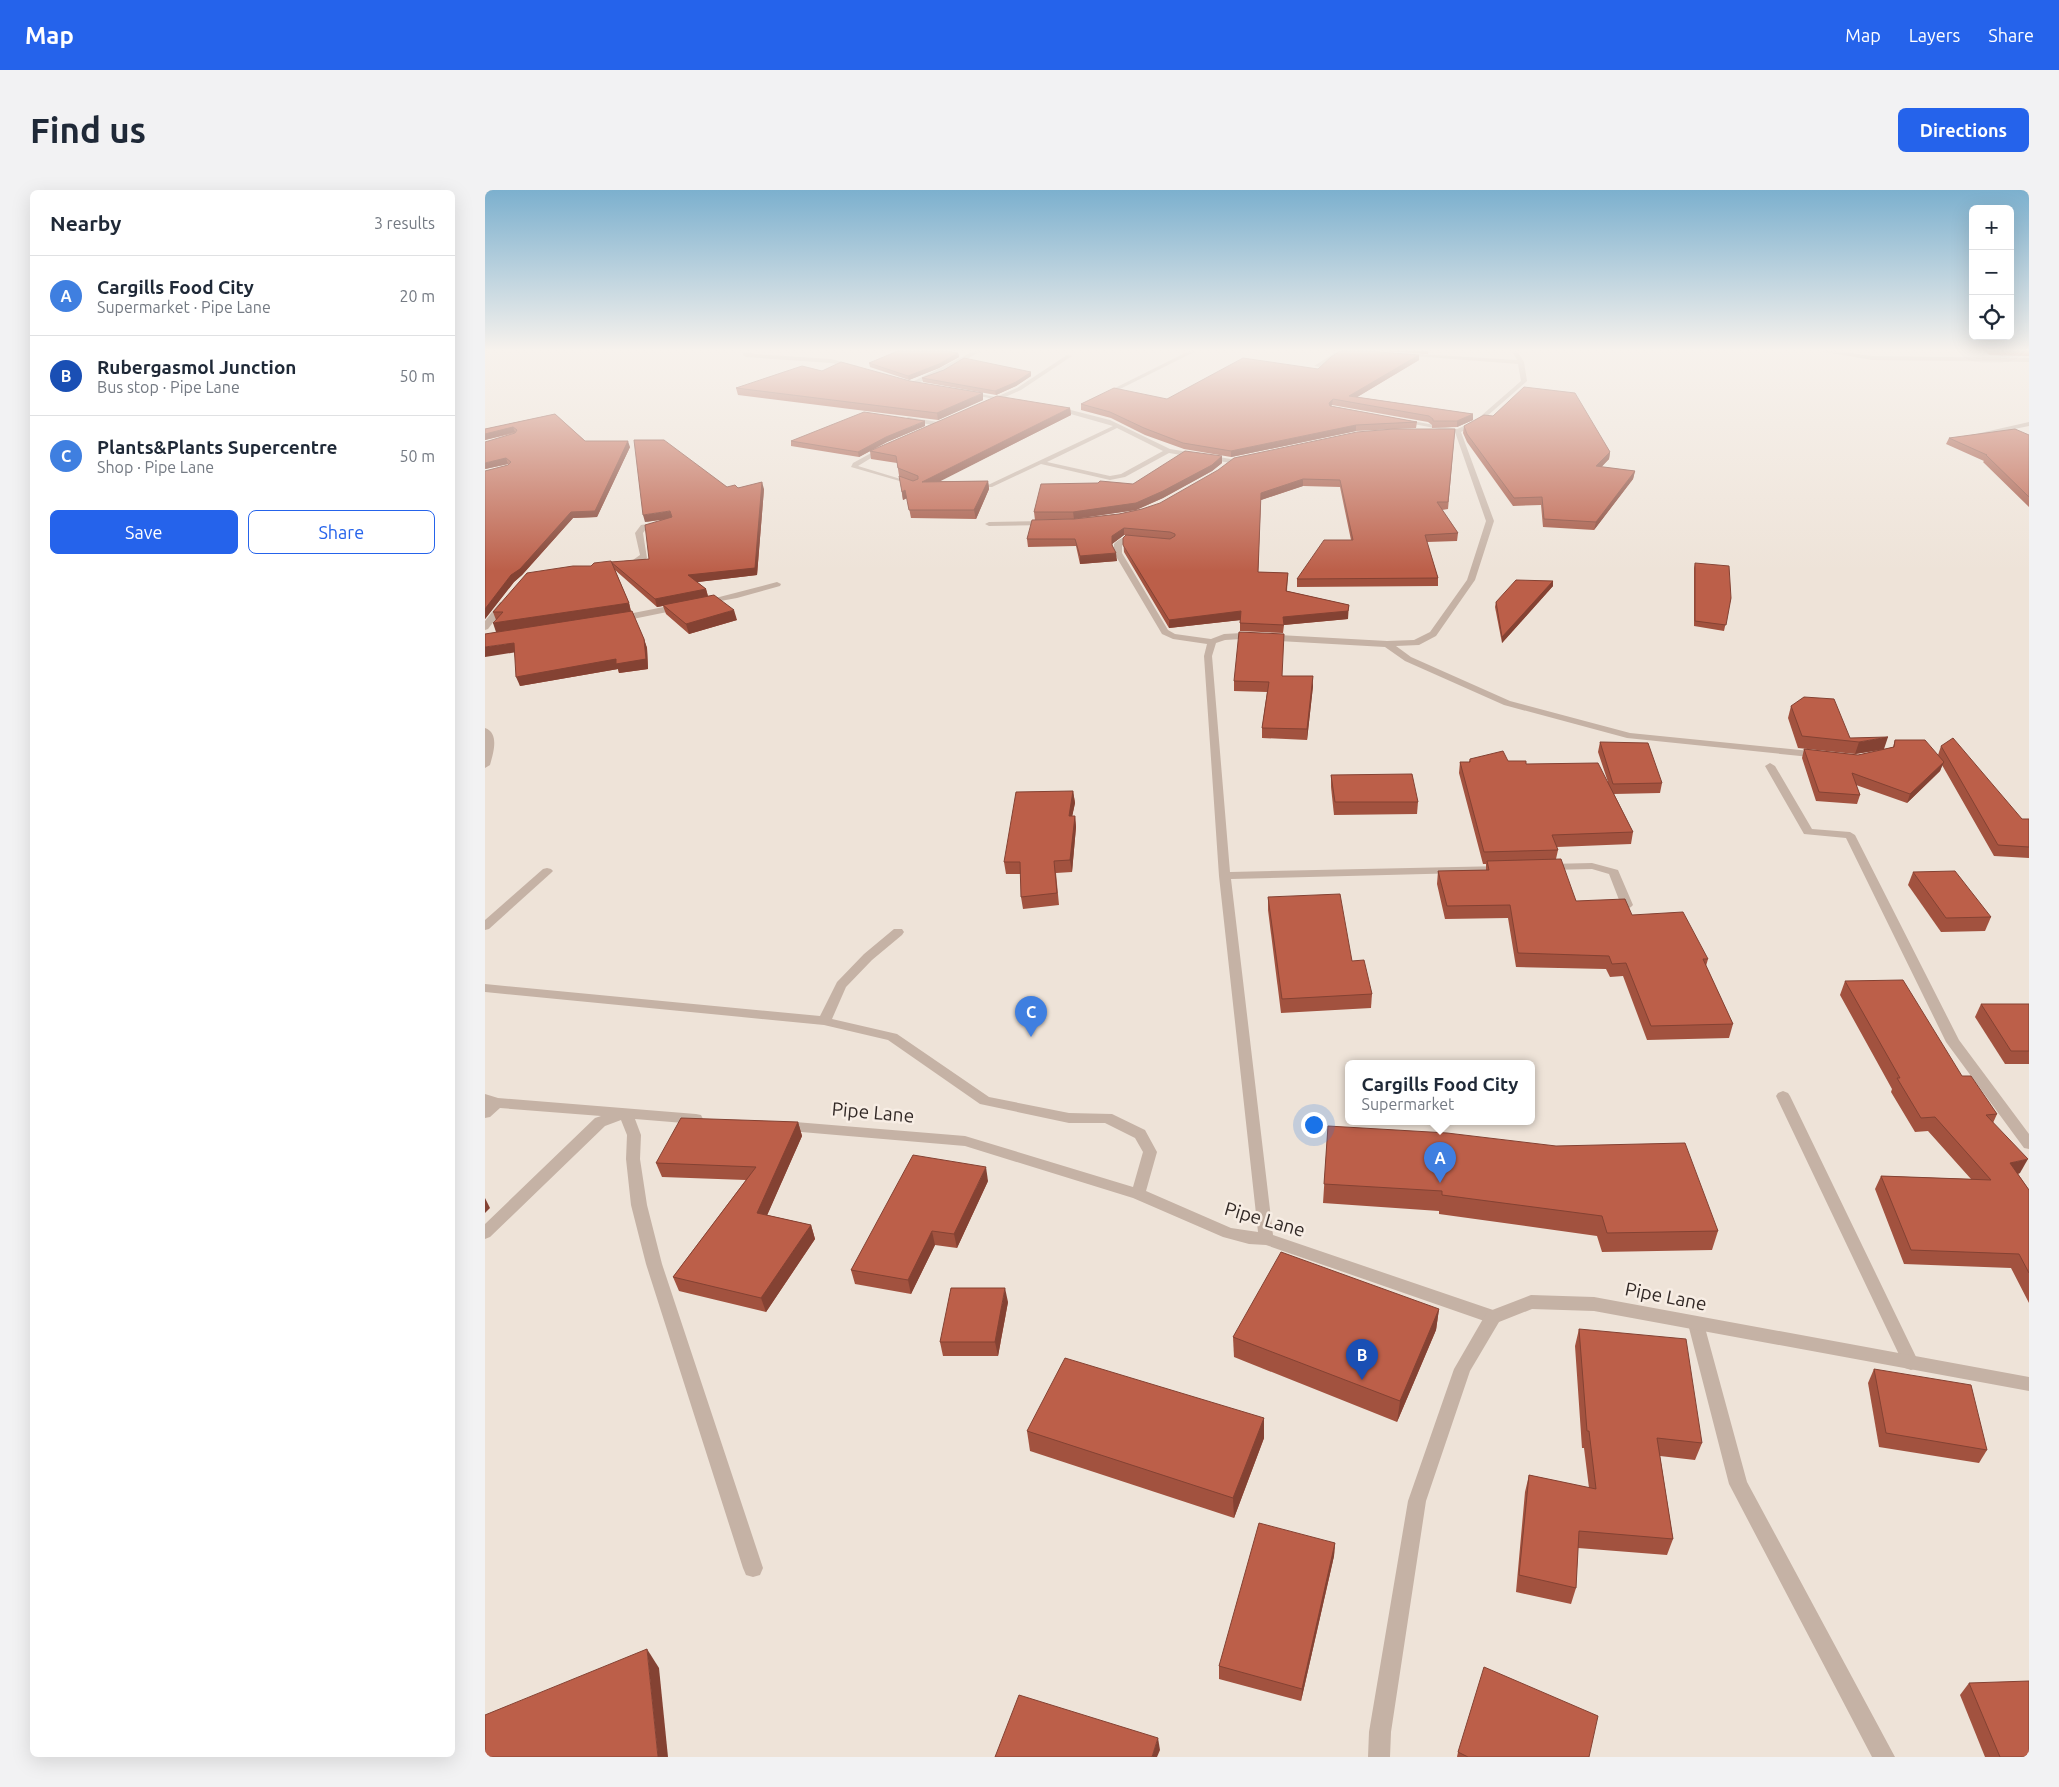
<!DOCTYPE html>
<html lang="en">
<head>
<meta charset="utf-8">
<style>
  body { margin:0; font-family:Ubuntu,sans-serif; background:#f2f2f3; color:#1f2937 }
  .controls { position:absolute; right:15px; top:15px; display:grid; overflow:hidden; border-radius:8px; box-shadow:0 5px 20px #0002 }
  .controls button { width:45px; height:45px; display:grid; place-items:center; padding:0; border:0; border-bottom:1px solid #e0e1e3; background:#fff; color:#1f2937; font:25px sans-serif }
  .you { position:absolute; left:828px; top:934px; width:18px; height:18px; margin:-12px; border:4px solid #fff; border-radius:50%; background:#1a73e8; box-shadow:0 0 0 8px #1a73e833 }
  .badge { display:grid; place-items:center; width:32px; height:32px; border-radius:50%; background:#2563eb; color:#fff; font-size:16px; font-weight:700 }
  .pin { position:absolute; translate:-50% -41px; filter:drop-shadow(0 1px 2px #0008) }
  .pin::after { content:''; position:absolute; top:26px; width:18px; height:15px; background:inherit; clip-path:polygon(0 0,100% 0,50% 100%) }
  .popup { position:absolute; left:860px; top:870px; width:190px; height:65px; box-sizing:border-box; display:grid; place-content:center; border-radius:8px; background:#fff; filter:drop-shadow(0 1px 4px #0005); font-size:16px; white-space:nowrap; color:#747a83 }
  .popup b { font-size:19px; color:#1f2937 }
  .popup::after { content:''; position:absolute; left:50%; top:100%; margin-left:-10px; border:10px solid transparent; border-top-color:#fff }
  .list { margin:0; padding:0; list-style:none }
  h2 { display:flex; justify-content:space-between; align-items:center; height:65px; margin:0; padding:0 20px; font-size:21px }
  h2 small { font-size:16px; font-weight:400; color:#747a83 }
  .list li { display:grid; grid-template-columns:32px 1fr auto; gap:15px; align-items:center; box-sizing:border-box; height:80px; padding:0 20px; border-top:1px solid #e0e1e3 }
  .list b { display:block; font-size:19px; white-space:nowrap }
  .list p { margin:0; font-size:16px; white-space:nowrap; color:#747a83 }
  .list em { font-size:16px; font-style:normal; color:#747a83 }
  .actions { display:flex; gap:10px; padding:15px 20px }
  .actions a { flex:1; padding:11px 0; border:1px solid #2563eb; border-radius:8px; text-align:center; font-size:18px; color:#2563eb }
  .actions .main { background:#2563eb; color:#fff }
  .icon { flex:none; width:28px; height:28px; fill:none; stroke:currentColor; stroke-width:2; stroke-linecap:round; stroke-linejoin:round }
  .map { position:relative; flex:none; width:1544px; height:1567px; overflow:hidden; border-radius:8px }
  header { display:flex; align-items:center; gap:30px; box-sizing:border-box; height:70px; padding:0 25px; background:#2563eb; color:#fff }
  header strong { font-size:24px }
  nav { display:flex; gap:28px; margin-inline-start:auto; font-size:18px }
  .intro { display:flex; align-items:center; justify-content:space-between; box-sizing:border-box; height:120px; padding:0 30px }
  h1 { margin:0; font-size:35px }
  .button { padding:12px 22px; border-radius:8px; background:#2563eb; color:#fff; font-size:18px; font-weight:700 }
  main { display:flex; gap:30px; padding:0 30px }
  aside { flex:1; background:#fff; border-radius:8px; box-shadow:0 5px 20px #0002 }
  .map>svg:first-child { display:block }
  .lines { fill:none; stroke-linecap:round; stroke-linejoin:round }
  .minor { fill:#c5b2a5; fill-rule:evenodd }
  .tertiary { fill:#c5b2a5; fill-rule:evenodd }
  .wall { fill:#a2523f }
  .shaded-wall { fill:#844233 }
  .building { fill:#bc5f49; stroke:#844233 }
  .labels { text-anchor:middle; stroke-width:5; stroke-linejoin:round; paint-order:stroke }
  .near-street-label { font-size:19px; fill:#322926; stroke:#f7ede4 }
</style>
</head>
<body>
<header>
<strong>Map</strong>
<nav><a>Map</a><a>Layers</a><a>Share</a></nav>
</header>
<div class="intro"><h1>Find us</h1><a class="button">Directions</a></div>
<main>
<aside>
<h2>Nearby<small>3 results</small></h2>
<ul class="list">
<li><span class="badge" style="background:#3f7fe0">A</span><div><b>Cargills Food City</b><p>Supermarket · Pipe Lane</p></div><em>20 m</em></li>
<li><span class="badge" style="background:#1a4fb4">B</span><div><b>Rubergasmol Junction</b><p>Bus stop · Pipe Lane</p></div><em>50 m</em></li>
<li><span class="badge" style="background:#3f7fe0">C</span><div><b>Plants&amp;Plants Supercentre</b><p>Shop · Pipe Lane</p></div><em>50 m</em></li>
</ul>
<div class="actions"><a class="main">Save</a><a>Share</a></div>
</aside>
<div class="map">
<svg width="1544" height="1567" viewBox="0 0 1544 1567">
  <rect width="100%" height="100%" fill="#eee3d8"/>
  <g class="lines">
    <g class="minor">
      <path d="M258,161L270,164L346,169L373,176L370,178L346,173L261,167L258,165Z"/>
      <path d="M489,161H496L459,182L428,195L423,194Z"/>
      <path d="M704,161H711L619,207L614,206Z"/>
      <path d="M858,161L860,164L854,165L834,177L829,176L851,162Z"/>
      <path d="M1027,161H1032L1039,172L1042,191L993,234L976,242L1009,331L990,390L951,446L934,455L911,456L926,467L1025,511L1145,543L1335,562L1340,565L1335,568L1142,548L1019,515L920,471L900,457L757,449L740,450L731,453L727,466L745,682L1018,676L1024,679L1018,682L746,689L788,1045L1014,1122L1016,1127L1014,1132L1008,1134L781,1055L764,1054L738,1047L648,1008L480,956L293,940L291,936L293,932L298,931L480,946L648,997L658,962L650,948L620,933H584L495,914L403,850L339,835L0,802V794L335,826L352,792L379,764L409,739H417L419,742L417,745L387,770L361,797L347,829L412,844L504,907L584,923L627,924L660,940L672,962L661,1001L746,1038L773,1042L734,686L719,466L722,454L688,449L677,444L629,363V354C637,346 649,343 659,349C652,354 644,349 637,355V363L683,440L690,444L726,449L739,444L757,443L902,451L929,450L945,442L982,390L1001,331L970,242L913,231L916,229L972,239L989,232L1036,191L1033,174L915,165L918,163L1032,170Z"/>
      <path d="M1334,161H1351L1387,166L1544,168V172L1387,170Z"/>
      <path d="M582,165L587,166L536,200L518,208L525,210V212L478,203L481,201L511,207L532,198Z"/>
      <path d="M570,216L625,230L685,259L746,269L760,266L763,268L746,273L684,263L640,287L625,290L556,274L507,297H503V295L628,236L568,219ZM632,238L678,261L636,284L625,286L562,272Z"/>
      <path d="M423,227L453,232L456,234L453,236L421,230L420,229Z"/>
      <path d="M1544,232V236L1485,248L1482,246Z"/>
      <path d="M399,256L404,257L373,276L432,294V296L366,277L368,273Z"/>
      <path d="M561,331H564V335L504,336L500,334L504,332Z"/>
      <path d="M175,332L179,334L178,336L161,339L158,343L162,368L153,374L136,376V372L148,370L155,365L150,343L156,335Z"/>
      <path d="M292,392L296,394L295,396L252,408L219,414L215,412Z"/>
      <path d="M15,412L22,414L3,439L0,440V431Z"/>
      <path d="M194,414L198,417L197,419L133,432L129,429L133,426Z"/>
      <path d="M0,538C15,543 8,564 5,575L0,578Z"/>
      <path d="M1285,573L1290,576L1327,639L1365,642L1370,645L1474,850L1544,944V959L1539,958L1461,852L1361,648L1319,644L1280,576Z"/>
      <path d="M1107,673L1133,680L1148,715L1146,717L1142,719L1136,715L1124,684L1107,679L1063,680L1057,677L1063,674Z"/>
      <path d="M62,678L66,679L68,681L66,683L4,739L0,740V730L58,679Z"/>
      <path d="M1298,901L1303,903L1305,906L1434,1173L1432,1178L1426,1180L1420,1178L1418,1173L1291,906L1293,903Z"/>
      <path d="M0,904L13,908L211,924L216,925L218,929L216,933L211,934L150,929L156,945L155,969L162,1015L177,1074L278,1378L275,1385L268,1387L261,1385L258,1378L161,1074L146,1015L141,969L142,945L136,930L120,936L5,1047L0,1049V1034L110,928L116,926L15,918L5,927L0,928Z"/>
      <path d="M1211,1127L1217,1129L1219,1134L1262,1292L1410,1567H1387L1244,1294L1203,1134L1205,1129Z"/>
    </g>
    <path class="tertiary" d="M1046,1105L1109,1107L1544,1187V1201L1109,1121L1047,1119L1014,1132L985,1181L941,1311L906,1542L905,1567H883L884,1542L923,1311L969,1179L1002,1122Z"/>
  </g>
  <g class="wall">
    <path d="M898,161H943V164Z"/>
    <path d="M1500,161H1544V166L1504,165Z"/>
    <path d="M473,163L474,167L454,178L424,190L385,177L384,173Z"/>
    <path d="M934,165V170L872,207L988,224V230L972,237L947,238V235L943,232L847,215L846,216L932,232L931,238L871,241L746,267L699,259L660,245L626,228L596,220V214L682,209L833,179Z"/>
    <path d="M337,181L425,191L498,210L453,230L253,205L251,198Z"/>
    <path d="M546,182V186L531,196L511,205L438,192L437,188Z"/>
    <path d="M585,218L586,225L454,291H503L504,299L491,329L426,328L422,308L418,310L412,273L386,269L385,261Z"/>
    <path d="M70,224L100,251L145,257L112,327L88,328L37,385L29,392L0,429V281L24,275L23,274L0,279L30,243L0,250V239Z"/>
    <path d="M440,236L402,252L374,267L306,256V251Z"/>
    <path d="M979,236L1125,262L1124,269L1116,277L1150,281L1148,289L1109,340L1058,337L1056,315L1028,316L982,252L978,243Z"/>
    <path d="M970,239L963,319L957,320L973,343L972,351L942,352L953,388V396L812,397V389L866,350L855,297L818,296L776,310L773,382L803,383L802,401L864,415L863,429L799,435L798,443L755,441V430L684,438L639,362L638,348L641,345H639L627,354L632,371L595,374L591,356L543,357L542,349L589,329L634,324L657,319Z"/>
    <path d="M1544,245V317L1498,272L1499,271L1461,254L1464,248Z"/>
    <path d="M737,273L727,281L678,308L651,320L589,329L550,330L549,322Z"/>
    <path d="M242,297L279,299L272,385L212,392L221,399L223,406L252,430L204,444L181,424L178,416L172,417L130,380L144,413L146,421L159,449L162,458L163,479L134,483L133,479L35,496L29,462L11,442V430L8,422L106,376L126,372L164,369L175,330L160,332Z"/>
    <path d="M1210,373L1246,408L1239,441L1209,436V378Z"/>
    <path d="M1068,391V396L1017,453L1010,417L1011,412Z"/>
    <path d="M797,486L828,496L822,550L777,548V538L782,502L749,501V491Z"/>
    <path d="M1306,516L1365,548L1400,559L1408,557L1410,550L1453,565L1456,556L1537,629H1544V668L1509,666L1457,575L1455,581L1422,613L1371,595L1375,605L1372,614L1331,611L1317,568L1319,559L1373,565L1396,560L1370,564L1313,558L1303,528Z"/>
    <path d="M1115,552L1177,593L1175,603L1129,604L1148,642L1146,654L1072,657L1073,660L1071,669L1091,711L1147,725L1223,769L1221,776L1248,834L1244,848L1162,850L1138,786L1125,787L1121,779L1031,777L1023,728L960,729L952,694L953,681L1001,680V674H998L974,583L975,572H984L985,569L1023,571L1041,574L1123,592L1113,562Z"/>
    <path d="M846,585L933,612L932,624L849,625L846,597Z"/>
    <path d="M588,601L590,613L587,626H590L591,637L587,682L571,683L574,715L538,719L536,707V684H521L519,672Z"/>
    <path d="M1428,682L1506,727L1500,741L1456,742L1423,695Z"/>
    <path d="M783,707L867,771L887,804L886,818L796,823L783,720Z"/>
    <path d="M1360,791L1477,886L1512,924L1508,933L1535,983L1533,984L1544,1000V1113L1526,1078L1419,1074L1390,999L1396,986L1486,989L1443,941L1430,942L1406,902L1407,899L1355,805Z"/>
    <path d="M1496,814H1544V874H1520L1490,827Z"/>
    <path d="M313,932L317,946L282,1025L326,1035L330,1049L281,1122L194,1101L188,1087L261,990L177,987L171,973Z"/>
    <path d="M843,936L1233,1041L1227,1060L1117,1062L1112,1046L954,1024V1021L838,1013Z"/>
    <path d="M503,991L472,1058L450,1055L426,1104L370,1094L366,1080Z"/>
    <path d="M523,1112L513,1166H458L455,1152Z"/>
    <path d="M954,1119L951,1140L912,1232L749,1167L748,1147Z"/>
    <path d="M1094,1139L1217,1253L1210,1270L1175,1266L1188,1349L1182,1365L1093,1358L1091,1398L1086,1414L1031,1402L1040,1302L1044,1285L1104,1298L1099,1258H1097L1090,1156Z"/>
    <path d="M1389,1179L1502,1260L1494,1273L1394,1257L1383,1193Z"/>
    <path d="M779,1228V1248L749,1328L545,1261L542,1241Z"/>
    <path d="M850,1353L849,1366L816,1511L734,1489V1476Z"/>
    <path d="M1484,1493L1544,1567H1500L1475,1505Z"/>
    <path d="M973,1562L1104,1567H972Z"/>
  </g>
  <g class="shaded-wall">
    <path d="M473,163L474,167L454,178L424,190L423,186Z"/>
    <path d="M934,165V170L864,212V206Z"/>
    <path d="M546,182V186L531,196L511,205L510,201Z"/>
    <path d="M498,203V210L453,230L452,223Z"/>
    <path d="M848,209L847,215L843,219L844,213Z"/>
    <path d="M585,218L586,225L438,300L437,292Z"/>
    <path d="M988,224V230L972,237V231Z"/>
    <path d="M440,231V236L402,252L374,267L373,262L401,247Z"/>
    <path d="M871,235V241L746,267V261Z"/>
    <path d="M28,237L30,242L0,250V244Z"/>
    <path d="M143,251L145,257L112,327L88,328L37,385L29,392L0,429V419L26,385Z"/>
    <path d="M1125,262L1124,269L1110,284L1111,276Z"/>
    <path d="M737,266V273L727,281L678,308L651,320L589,329L588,322Z"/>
    <path d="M21,268L23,274L0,279V273Z"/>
    <path d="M1150,281L1148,289L1109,340L1111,332Z"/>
    <path d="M818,289V296L776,310V303Z"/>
    <path d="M503,291L504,299L491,329L489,320Z"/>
    <path d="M277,292L279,299L272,385L205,393L203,385Z"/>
    <path d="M420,300L422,308L418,310L417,302Z"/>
    <path d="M185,321L187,328L160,332L158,325Z"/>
    <path d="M639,338V345L627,354V363V346Z"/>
    <path d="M631,363L632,371L595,374V366Z"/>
    <path d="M1068,391V396L1017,453V447Z"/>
    <path d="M221,399L223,407L172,417L170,409Z"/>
    <path d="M144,413L146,422L11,442L8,433Z"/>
    <path d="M249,420L252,430L204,444L201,434Z"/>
    <path d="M756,421V430L684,438V430Z"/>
    <path d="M863,421V429L798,435V427Z"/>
    <path d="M159,449L162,458L163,479L134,483L133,479L35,496L31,487Z"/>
    <path d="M29,453L32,462L0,467V457Z"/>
    <path d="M828,486V496L822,550V539Z"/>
    <path d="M1403,547L1399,559L1370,564L1374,552Z"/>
    <path d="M1459,572L1455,581L1422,613L1425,604Z"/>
    <path d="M588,601L590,613L585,637L584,626Z"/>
    <path d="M590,626L591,637L587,682L585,670Z"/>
    <path d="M313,932L317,946L277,1037L272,1023Z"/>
    <path d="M1543,969L1535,983L1518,987L1525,973Z"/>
    <path d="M501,977L503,991L472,1058L469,1044Z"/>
    <path d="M0,1008L5,1018L0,1023Z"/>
    <path d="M326,1035L330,1049L281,1122L276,1108Z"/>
    <path d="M447,1041L450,1055L426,1104L423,1090Z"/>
    <path d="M520,1098L523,1112L513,1166L510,1152Z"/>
    <path d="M954,1119L951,1140L912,1232L915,1211Z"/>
    <path d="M779,1228V1248L749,1328L748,1308Z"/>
    <path d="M850,1353L849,1366L816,1511L817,1499Z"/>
    <path d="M162,1459L174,1478L183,1567H173Z"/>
    <path d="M673,1548L675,1560L672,1567H667Z"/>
  </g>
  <g class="building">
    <path d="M413,161H459L473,163L454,174L423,186L384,173Z"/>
    <path d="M855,161H881L934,165L864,206L988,224L972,231H948V229L944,226L848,209L844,213L845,216L932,232L871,235L746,261L698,253L659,238L625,222L596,214L629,198L682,209L758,168L833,179L846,167Z"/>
    <path d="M479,168L546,182L531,192L510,201L437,188L459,180Z"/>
    <path d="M356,172L425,191L498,203L452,223L251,198L317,176L337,181Z"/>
    <path d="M1039,197L1090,203L1125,262L1111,276L1150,281L1111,332L1059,329L1057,307L1029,308L982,244L979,236L999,225L1008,226Z"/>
    <path d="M512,206L585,218L437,292L503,291L489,320H424L420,300L417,302L414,286L428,291L433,289V286L413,278L411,266L385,261Z"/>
    <path d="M379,222L440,231L401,247L373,262L306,251Z"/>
    <path d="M70,224L100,251H143L110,321L86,322L35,379L26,385L0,419V281L23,275L26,272L21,268L0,273V252L30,243L32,240L28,237L0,244V239Z"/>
    <path d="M908,239H970L963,312H952L973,343L940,345L953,388L812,389L839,350H868L855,290L818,289L776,303L773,382L803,383L801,401L864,415L863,421L798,427L799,435L755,433L756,421L684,430L638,355V348L641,345L685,349L690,346V344L685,342L639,338L627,346V355L631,363L595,366L590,349H542L547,330L589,329L634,324L657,319L675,313L733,280L749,268L872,242Z"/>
    <path d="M1530,239L1544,245V307L1501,265H1502L1464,248Z"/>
    <path d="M149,250H179L242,297L250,295L253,298L277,292L270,378L203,385L221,399L170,409L126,372L164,369L160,335L187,327L185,321L158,325Z"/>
    <path d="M700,261L737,266L727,275L678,301L651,313L588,322H549L556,294L613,293L615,291L648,294Z"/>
    <path d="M126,371L144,413L8,433L18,422H8L42,383L88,376H106L109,373Z"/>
    <path d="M1210,373L1244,376L1246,408L1241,435L1210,431Z"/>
    <path d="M1031,390L1068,391L1017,447L1011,412Z"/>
    <path d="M229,405L249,420L201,434L178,415Z"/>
    <path d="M147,421L159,449L161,469L131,474V469L31,487L29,453L0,457V444Z"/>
    <path d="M754,442L799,444L797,486H828L822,539L777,538L784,492L749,491Z"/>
    <path d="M1319,507L1349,509L1365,548L1403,547L1374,552L1317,546L1306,516Z"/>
    <path d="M1468,548L1537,629H1544V657L1513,655L1456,556Z"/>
    <path d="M1410,550H1440L1459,572L1425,604L1367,583L1375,605L1334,602L1319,559L1373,565L1409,557Z"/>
    <path d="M1115,552L1163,553L1177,593L1128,594Z"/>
    <path d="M1018,561L1023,571H1041V574L1113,573L1148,642L1067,645L1073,660L999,662L975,572H985V569Z"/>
    <path d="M927,584L933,612H850L846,585Z"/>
    <path d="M588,601L584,626H590L585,670L569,671L572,703L536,707L535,672H519L531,602Z"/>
    <path d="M1076,669L1091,711L1140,709L1147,725L1198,722L1223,769H1218L1248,834L1166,836L1141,773L1127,774L1124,766L1033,763L1025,715L962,716L953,681L1004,680L1002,671Z"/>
    <path d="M1470,681L1506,727L1461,728L1428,682Z"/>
    <path d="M855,704L867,771L879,770L887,804L797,809L783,707Z"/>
    <path d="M1418,790L1477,886H1486L1512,924L1501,925L1543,969L1525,973L1544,1000V1083L1534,1064L1426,1060L1396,986L1506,990L1450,927L1436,928L1412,888H1415L1360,791Z"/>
    <path d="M1496,814H1544V861H1526Z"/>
    <path d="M196,928L313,932L272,1023L326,1035L276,1108L188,1087L271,977L171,973Z"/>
    <path d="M843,936L962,943L1071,956L1200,953L1233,1041L1122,1043L1117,1026L957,1005V1001L839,994Z"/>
    <path d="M428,965L501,977L469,1044L447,1041L423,1090L366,1080Z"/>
    <path d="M796,1062L954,1119L915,1211L748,1147Z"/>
    <path d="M466,1098H520L510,1152H455Z"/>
    <path d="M1094,1139L1201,1149L1217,1253L1172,1248L1188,1349L1094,1341L1091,1398L1034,1385L1044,1285L1111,1299L1104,1241H1102Z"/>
    <path d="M580,1168L779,1228L748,1308L542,1241Z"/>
    <path d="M1389,1179L1486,1195L1502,1260L1401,1243Z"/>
    <path d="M774,1333L850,1353L817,1499L734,1476Z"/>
    <path d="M162,1459L173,1567H0V1525Z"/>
    <path d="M999,1477L1113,1526L1104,1567H983L973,1562Z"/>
    <path d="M1544,1491V1567H1515L1484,1493Z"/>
    <path d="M534,1505L673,1548L667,1567H510Z"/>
  </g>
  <linearGradient id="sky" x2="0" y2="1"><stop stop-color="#7cb0ce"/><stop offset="0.42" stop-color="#f7f2ed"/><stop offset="1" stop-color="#f7f2ed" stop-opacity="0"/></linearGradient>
  <rect width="1544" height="381" fill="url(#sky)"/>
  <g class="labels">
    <g class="near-street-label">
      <text transform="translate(388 922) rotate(5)" y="7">Pipe Lane</text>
      <text transform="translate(780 1029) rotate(16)" y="7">Pipe Lane</text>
      <text transform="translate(1181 1106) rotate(11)" y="7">Pipe Lane</text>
    </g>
  </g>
</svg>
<div class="controls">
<button>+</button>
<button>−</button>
<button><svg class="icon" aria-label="locate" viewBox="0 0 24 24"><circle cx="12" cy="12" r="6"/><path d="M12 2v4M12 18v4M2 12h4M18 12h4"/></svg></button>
</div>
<div class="you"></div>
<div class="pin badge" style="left:955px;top:993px;background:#3f7fe0">A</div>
<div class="popup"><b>Cargills Food City</b>Supermarket</div>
<div class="pin badge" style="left:877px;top:1190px;background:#1a4fb4">B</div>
<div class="pin badge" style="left:546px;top:847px;background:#3f7fe0">C</div>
</div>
</main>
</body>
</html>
